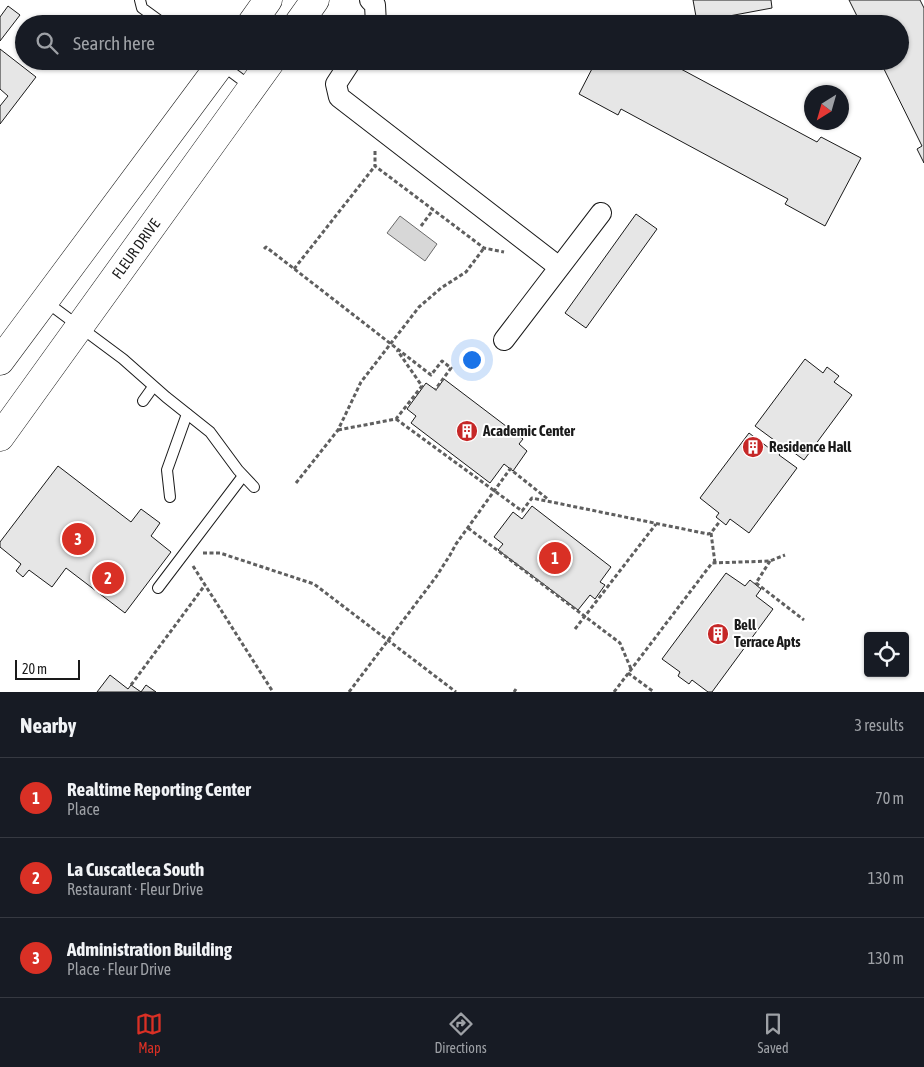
<!DOCTYPE html>
<html lang="en">
<head>
<meta charset="utf-8">
<style>
  body { margin:0; font-family:"Asap Condensed",sans-serif; background:#242831; color:#f1f3f6 }
  .controls { position:absolute; right:15px; bottom:15px; display:grid; overflow:hidden; border-radius:5px; box-shadow:0 1px 4px #0004 }
  .controls button { width:45px; height:45px; display:grid; place-items:center; padding:0; border:0; border-bottom:1px solid #363941; background:#171b24; color:#f1f3f6; font:25px sans-serif }
  .compass { position:absolute; left:804px; top:85px; width:45px; height:45px; border-radius:50%; background:#171b24; box-shadow:0 1px 4px #0004; rotate:217deg }
  .scale { position:absolute; left:15px; bottom:12px; width:65px; box-sizing:border-box; padding-left:5px; border:2px solid #1a1a1a; border-top:0; font-size:14px; line-height:18px; white-space:nowrap; color:#1a1a1a; -webkit-text-stroke:4px #fff; paint-order:stroke }
  .you { position:absolute; left:471px; top:359px; width:18px; height:18px; margin:-12px; border:4px solid #fff; border-radius:50%; background:#1a73e8; box-shadow:0 0 0 8px #1a73e833 }
  .badge { display:grid; place-items:center; width:32px; height:32px; border-radius:50%; background:#d93025; color:#fff; font-size:16px; font-weight:700 }
  .pin { position:absolute; translate:-50% -50%; border:2px solid #fff; box-shadow:0 1px 5px #0006 }
  .list { margin:0; padding:0; list-style:none }
  h2 { display:flex; justify-content:space-between; align-items:center; height:65px; margin:0; padding:0 20px; font-size:21px }
  h2 small { font-size:16px; font-weight:400; color:#9ea1a6 }
  .list li { display:grid; grid-template-columns:32px 1fr auto; gap:15px; align-items:center; box-sizing:border-box; height:80px; padding:0 20px; border-top:1px solid #363941 }
  .list b { display:block; font-size:19px; white-space:nowrap }
  .list p { margin:0; font-size:16px; white-space:nowrap; color:#9ea1a6 }
  .list em { font-size:16px; font-style:normal; color:#9ea1a6 }
  .icon { flex:none; width:28px; height:28px; fill:none; stroke:currentColor; stroke-width:2; stroke-linecap:round; stroke-linejoin:round }
  .map { position:relative; flex:none; width:924px; height:692px; overflow:hidden }
  .search { position:absolute; background:#171b24; box-shadow:0 1px 4px #0004; left:15px; right:15px; top:15px; height:55px; display:flex; align-items:center; gap:12px; box-sizing:border-box; padding:0 18px; border-radius:28px; color:#9ea1a6; font-size:19px }
  .sheet { height:305px; background:#171b24 }
  nav { display:flex; justify-content:space-around; align-items:center; box-sizing:border-box; height:70px; border-top:1px solid #363941; background:#171b24; font-size:14px; color:#9ea1a6 }
  nav a { display:grid; justify-items:center; gap:2px }
  nav .on { color:#d93025 }
  .map>svg:first-child { display:block }
  .water { fill:#d7d7d7; stroke:#6a6a6a }
  .building { fill:#e6e6e6; stroke:#1a1a1a }
  .lines { fill:none; stroke-linecap:round; stroke-linejoin:round }
  .lane-casing { stroke:#1a1a1a; stroke-width:12 }
  .street-casing { stroke:#1a1a1a; stroke-width:22 }
  .primary-casing { stroke:#1a1a1a; stroke-width:29 }
  .path { stroke:#5f5f5f; stroke-width:3; stroke-dasharray:4 2.5; stroke-linecap:butt }
  .lane { stroke:#fff; stroke-width:10 }
  .street { stroke:#fff; stroke-width:20 }
  .primary { stroke:#fff; stroke-width:28 }
  .labels { text-anchor:middle; stroke-width:4; stroke-linejoin:round; paint-order:stroke }
  .street-label { font-size:15px; fill:#1a1a1a; stroke:#fff }
  .poi-label { font-size:15px; font-weight:bold; fill:#1a1a1a; stroke:#fff; text-anchor:start }
</style>
</head>
<body>
<div class="map">
<svg width="924" height="692" viewBox="0 0 924 692">
  <rect width="100%" height="100%" fill="#fff"/>
  <path class="water" d="M400,216L437,244L425,261L387,233Z"/>
  <g class="building">
    <path d="M693,0H771L772,8L697,22Z"/>
    <path d="M849,0H920L924,8V163L917,149L922,146L880,61H900V24H861Z"/>
    <path d="M8,6L20,15L0,41V17Z"/>
    <path d="M0,49L36,77L0,124V106L8,96L0,89Z"/>
    <path d="M596,61H666L817,142L821,137L861,158L825,226L785,204L788,199L621,109L618,115L579,94Z"/>
    <path d="M636,214L657,229L586,328L565,313Z"/>
    <path d="M805,359L823,373L827,367L839,376L834,382L852,395L804,460L785,446L784,448L779,455L797,468L749,533L730,519L726,525L716,517L719,513L700,498L749,433L769,448L774,440L755,426Z"/>
    <path d="M444,379L523,439L519,444L527,451L513,471L504,464L490,483L411,423L416,416L407,409L426,383L436,390Z"/>
    <path d="M58,466L131,522L141,509L160,523L151,536L171,552L125,613L66,568L52,587L29,570L23,577L16,571L21,564L0,547V542Z"/>
    <path d="M532,506L611,567L600,582L605,585L595,599L590,595L578,610L498,550L503,544L494,537L513,512L522,519Z"/>
    <path d="M726,573L745,586L750,580L761,589L756,596L773,609L712,692H708L692,680L689,684L678,676L680,672L662,659Z"/>
    <path d="M110,675L128,689L131,685L141,692H97Z"/>
    <path d="M146,685L156,692H141Z"/>
  </g>
  <g class="lines">
    <g class="lane-casing">
      <g id="lane">
        <path d="M140,0L142,8L164,24"/>
        <path d="M222,65L250,86"/>
        <path d="M45,301L123,359L166,397L210,432L238,470L254,487"/>
        <path d="M143,401L153,387"/>
        <path d="M170,497L167,470L187,414"/>
        <path d="M158,588L243,476"/>
      </g>
    </g>
    <g class="street-casing">
      <g id="street">
        <path d="M370,0L375,5L376,24"/>
        <path d="M351,61L336,84L339,97L559,267"/>
        <path d="M504,340L601,213"/>
      </g>
    </g>
    <g class="primary-casing">
      <g id="primary">
        <path d="M251,24L268,0"/>
        <path d="M298,24L315,0"/>
        <path d="M0,361L223,61"/>
        <path d="M0,437L271,61"/>
      </g>
    </g>
    <g class="path">
      <path d="M375,151V166L484,248L504,252"/>
      <path d="M421,226L433,210"/>
      <path d="M264,249L266,247L431,375L442,361L451,368L435,390"/>
      <path d="M294,269L375,166"/>
      <path d="M396,419L522,511L532,498L708,534L711,533L720,521"/>
      <path d="M338,430L396,419L422,386L397,350"/>
      <path d="M296,483L338,430L361,382L419,307L441,288L466,272L484,248"/>
      <path d="M468,528L620,643L631,669"/>
      <path d="M711,533L715,563"/>
      <path d="M203,553H220L314,584L456,692"/>
      <path d="M770,561L756,583L804,620"/>
      <path d="M193,566L273,692"/>
      <path d="M575,629L656,524"/>
      <path d="M628,673L654,692"/>
      <path d="M131,685L205,585"/>
      <path d="M349,692L436,577L450,555L456,544L510,469L549,500"/>
      <path d="M514,692L516,689"/>
      <path d="M614,692L712,563L770,561L785,555"/>
    </g>
    <use href="#lane" class="lane"/>
    <use href="#street" class="street"/>
    <use href="#primary" class="primary"/>
  </g>
  <defs>
    <g id="building-disc" transform="scale(1.125)"><circle r="9.5" fill="#c62828" stroke="#fff"/><path d="M-4-6H4V6H1V3H-1V6H-4ZM-2.5-4.3h1.7v1.8h-1.7ZM.8-4.3h1.7v1.8H.8ZM-2.5-1h1.7V.8h-1.7ZM.8-1h1.7V.8H.8Z" fill="#fff"/></g>
  </defs>
  <g fill-rule="evenodd">
    <use href="#building-disc" x="467" y="431"/>
    <use href="#building-disc" x="753" y="447"/>
    <use href="#building-disc" x="718" y="634"/>
  </g>
  <g class="labels">
    <g class="street-label">
      <text transform="translate(136 249) rotate(-54)" y="5">FLEUR DRIVE</text>
    </g>
    <g class="poi-label">
      <text x="483" y="436">Academic Center</text>
      <text x="769" y="452">Residence Hall</text>
      <text x="734" y="630">Bell<tspan x="734" dy="17">Terrace Apts</tspan></text>
    </g>
  </g>
</svg>
<div class="controls">
<button><svg class="icon" aria-label="locate" viewBox="0 0 24 24"><circle cx="12" cy="12" r="6"/><path d="M12 2v4M12 18v4M2 12h4M18 12h4"/></svg></button>
</div>
<svg class="compass" viewBox="-18 -18 36 36"><path d="M0-13l5 13h-10z" fill="#e53935"/><path d="M0 13l5-13h-10z" fill="#9ea1a6"/></svg>
<div class="scale">20 m</div>
<div class="you"></div>
<div class="pin badge" style="left:555px;top:558px">1</div>
<div class="pin badge" style="left:108px;top:578px">2</div>
<div class="pin badge" style="left:78px;top:539px">3</div>
<div class="search"><svg class="icon" aria-label="search" viewBox="0 0 24 24"><circle cx="10" cy="10" r="6"/><path d="M15 15l6 6"/></svg>Search here</div>
</div>
<section class="sheet">
<h2>Nearby<small>3 results</small></h2>
<ul class="list">
<li><span class="badge">1</span><div><b>Realtime Reporting Center</b><p>Place</p></div><em>70 m</em></li>
<li><span class="badge">2</span><div><b>La Cuscatleca South</b><p>Restaurant · Fleur Drive</p></div><em>130 m</em></li>
<li><span class="badge">3</span><div><b>Administration Building</b><p>Place · Fleur Drive</p></div><em>130 m</em></li>
</ul>
</section>
<nav>
<a class="on"><svg class="icon" aria-label="map" viewBox="0 0 24 24"><path d="M3 6l6-2 6 2 6-2v14l-6 2-6-2-6 2zM9 4v14M15 6v14"/></svg>Map</a>
<a><svg class="icon" aria-label="directions" viewBox="0 0 24 24"><path d="M12 3l9 9-9 9-9-9zM9 14v-3h6M13 9l2 2-2 2"/></svg>Directions</a>
<a><svg class="icon" aria-label="saved" viewBox="0 0 24 24"><path d="M7 4h10v16l-5-4-5 4z"/></svg>Saved</a>
</nav>
</body>
</html>
